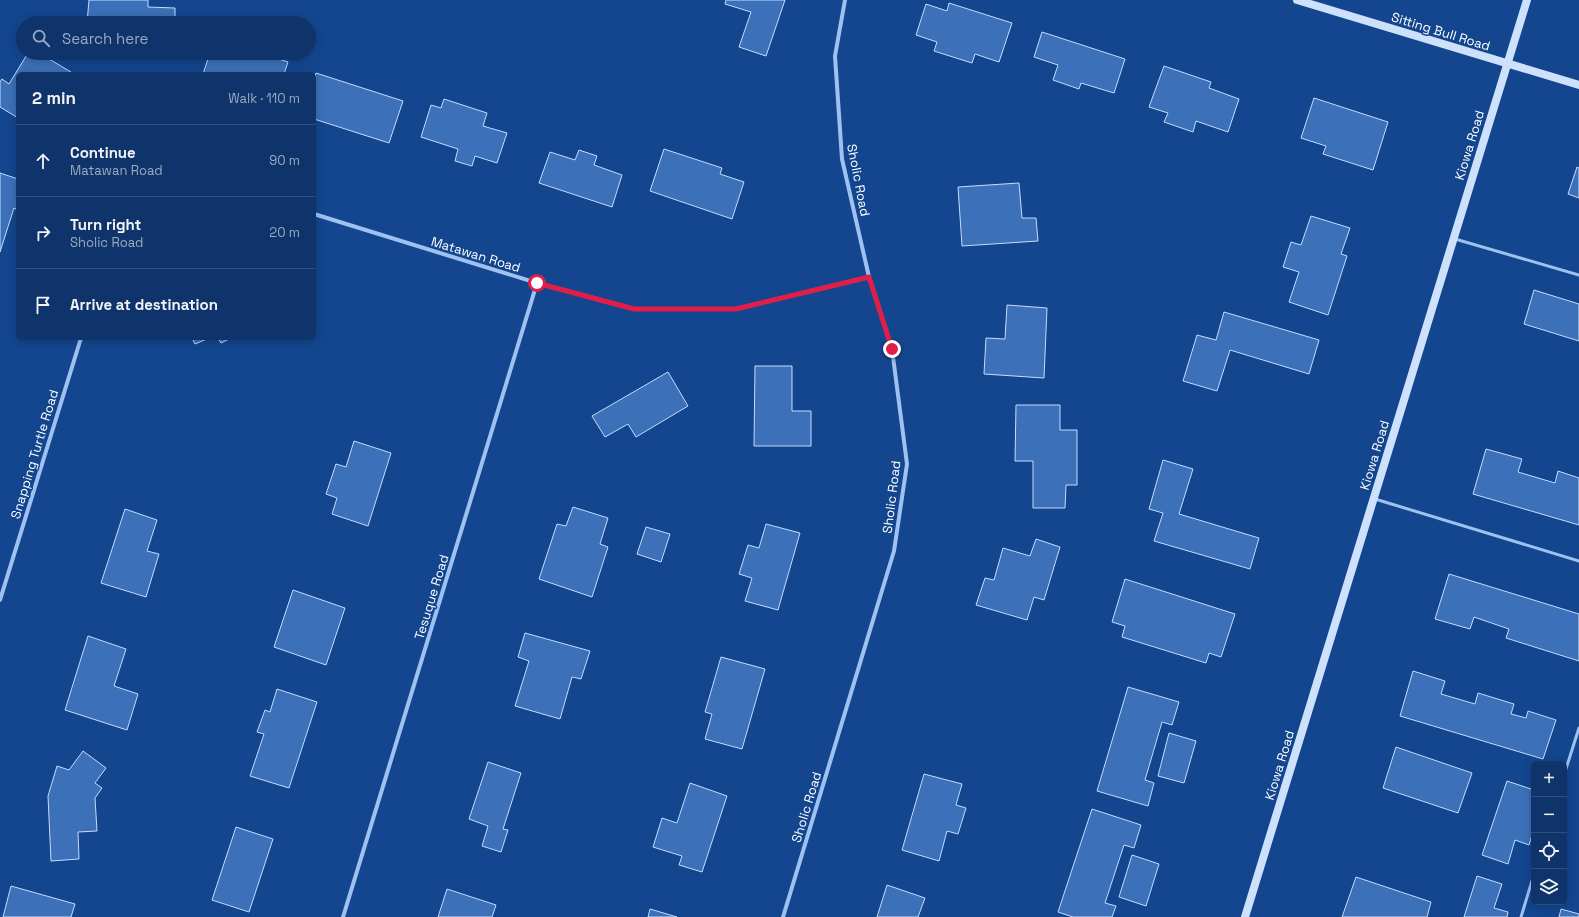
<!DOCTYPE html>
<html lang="en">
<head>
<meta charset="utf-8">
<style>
  body { margin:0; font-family:"Space Grotesk",sans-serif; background:#1c3f73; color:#f1f3f6 }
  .controls { position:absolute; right:12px; bottom:12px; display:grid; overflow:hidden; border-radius:6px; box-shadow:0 2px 10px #0003 }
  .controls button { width:36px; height:36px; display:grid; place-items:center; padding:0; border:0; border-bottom:1px solid #2e4f7e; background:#0e346b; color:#f1f3f6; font:20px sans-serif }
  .stop { position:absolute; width:12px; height:12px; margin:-9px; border:3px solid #e11d48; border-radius:50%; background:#fff }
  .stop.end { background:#e11d48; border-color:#fff; box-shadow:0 1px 4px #0008 }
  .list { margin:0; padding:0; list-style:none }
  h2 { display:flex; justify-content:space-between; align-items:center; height:52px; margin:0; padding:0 16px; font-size:17px }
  h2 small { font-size:13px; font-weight:400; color:#9baac1 }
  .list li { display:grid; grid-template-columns:26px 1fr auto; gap:12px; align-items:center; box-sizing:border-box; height:72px; padding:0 16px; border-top:1px solid #2e4f7e }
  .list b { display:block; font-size:15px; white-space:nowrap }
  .list p { margin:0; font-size:13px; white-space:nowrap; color:#9baac1 }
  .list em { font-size:13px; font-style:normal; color:#9baac1 }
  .icon { flex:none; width:22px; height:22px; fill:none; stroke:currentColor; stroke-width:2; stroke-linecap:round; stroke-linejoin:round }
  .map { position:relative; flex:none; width:1579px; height:917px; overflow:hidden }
  .search { position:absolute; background:#0e346b; box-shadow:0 2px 10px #0003; left:16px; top:16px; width:300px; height:44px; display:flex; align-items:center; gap:10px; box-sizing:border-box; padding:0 14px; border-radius:22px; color:#9baac1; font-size:15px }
  .panel { position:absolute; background:#0e346b; box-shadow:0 2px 10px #0003; left:16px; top:72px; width:300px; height:268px; border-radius:6px }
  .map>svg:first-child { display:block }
  .building { fill:#3c70b8; stroke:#c5dcfc }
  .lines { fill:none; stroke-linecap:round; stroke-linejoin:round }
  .lane { stroke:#9ec1f1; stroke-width:3 }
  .street { stroke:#9ec1f1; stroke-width:4 }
  .secondary { stroke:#cde0fc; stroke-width:8 }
  .route { stroke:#e11d48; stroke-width:5 }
  .labels { text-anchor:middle; stroke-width:3; stroke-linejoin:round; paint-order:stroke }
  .street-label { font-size:13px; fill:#fff; stroke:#13468f }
</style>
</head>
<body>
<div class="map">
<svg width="1579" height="917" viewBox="0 0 1579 917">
  <rect width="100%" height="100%" fill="#13468f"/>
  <g class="building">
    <path d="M89,0H148V7L175,8V23H87Z"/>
    <path d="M726,0H785L766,56L739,47L751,12L725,4Z"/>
    <path d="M949,3L1012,23L999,62L975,54L972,63L934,51L937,42L916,35L926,4L947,11Z"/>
    <path d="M1042,32L1125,59L1114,93L1081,83L1079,89L1053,80L1058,65L1034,57Z"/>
    <path d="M28,53H39L71,72L70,74H18V118L0,107V82L2,79L9,84Z"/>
    <path d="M210,53H260L288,62L284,74H203Z"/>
    <path d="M1164,66L1211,82L1209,88L1239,99L1228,132L1196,121L1193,132L1164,122L1168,113L1149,107Z"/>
    <path d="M316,73L403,101L389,143L314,119V79Z"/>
    <path d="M1314,98L1388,122L1373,170L1323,154L1326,146L1301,138Z"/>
    <path d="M444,99L487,113L483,126L507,133L497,163L475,156L472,166L455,161L458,149L421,137L431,105L441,108Z"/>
    <path d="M664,149L722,168L720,174L744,182L732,219L650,191Z"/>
    <path d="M579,150L597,156L594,165L622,175L612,207L539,183L550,152L575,160Z"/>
    <path d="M1577,167L1579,168V198L1568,194Z"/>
    <path d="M0,173L18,179V210L14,208L0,252Z"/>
    <path d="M1019,183L1022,218H1036L1038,241L962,246L958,187Z"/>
    <path d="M1311,216L1350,228L1341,254L1347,256L1328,315L1289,302L1299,272L1283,267L1291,242L1301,245Z"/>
    <path d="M1534,290L1579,304V341L1524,324Z"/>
    <path d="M1007,305L1047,308L1044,378L984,374L986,338L1005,339Z"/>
    <path d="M1224,312L1319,340L1309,374L1230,350L1217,391L1183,381L1197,335L1216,340Z"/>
    <path d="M192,338H209L195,344Z"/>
    <path d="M218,338H231L221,343Z"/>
    <path d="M755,366H792V411H811V446H754Z"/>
    <path d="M668,372L688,406L636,437L628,424L605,437L592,416Z"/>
    <path d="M1016,405H1060V430H1077V485H1066L1065,508H1033V461H1015Z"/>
    <path d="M354,441L391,453L368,526L332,514L337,498L326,494L336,464L346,467Z"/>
    <path d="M1486,449L1522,459L1518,472L1555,483L1558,471L1579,478V525L1473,494Z"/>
    <path d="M1163,460L1193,469L1179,514L1259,538L1250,569L1154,541L1163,513L1149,509Z"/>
    <path d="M573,507L608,518L600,544L608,547L592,597L539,579L557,524L566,526Z"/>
    <path d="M125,509L157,520L147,551L159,554L146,597L101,583Z"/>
    <path d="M766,524L800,533L778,610L745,601L752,578L739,574L748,545L759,548Z"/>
    <path d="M646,527L670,534L661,562L637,554Z"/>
    <path d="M1036,539L1060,547L1044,600L1034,597L1027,620L976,605L985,578L994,580L1003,548L1030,556Z"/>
    <path d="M1449,574L1579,614V661L1506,638L1509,629L1474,617L1470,629L1435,619Z"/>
    <path d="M1125,579L1235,614L1221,657L1209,653L1206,663L1122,637L1125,626L1112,622Z"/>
    <path d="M293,590L345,608L326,665L274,647Z"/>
    <path d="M525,633L590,651L581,679L572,677L560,719L515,706L529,661L518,657Z"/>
    <path d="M88,636L126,649L114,686L138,694L127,730L65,710Z"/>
    <path d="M721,657L765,669L742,749L705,739L712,714L705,712Z"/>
    <path d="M1413,671L1445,681L1441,694L1475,704L1478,693L1514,704L1511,714L1526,718L1528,711L1556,720L1543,759L1400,716Z"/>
    <path d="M1128,687L1179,702L1172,725L1162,722L1145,780L1154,783L1148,806L1097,791Z"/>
    <path d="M277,689L317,702L289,788L250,776L264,734L257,732L265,710L270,712Z"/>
    <path d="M1169,733L1196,741L1184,783L1158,776Z"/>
    <path d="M1396,747L1472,773L1458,813L1383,788Z"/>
    <path d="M83,751L106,768L95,783L102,788L95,798L97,831L78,832L79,859L51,861L48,796L57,766L69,770Z"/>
    <path d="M488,762L521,773L503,829L508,830L501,852L482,846L488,826L469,819Z"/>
    <path d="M924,774L962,784L956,805L966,808L958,834L947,831L939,861L902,850Z"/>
    <path d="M1507,781L1534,790V829L1529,845L1515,840L1508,864L1482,855Z"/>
    <path d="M690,783L727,796L702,872L679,865L682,856L653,847L662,818L677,823Z"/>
    <path d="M1092,809L1141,825L1134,848L1124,845L1105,903L1116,906L1112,917H1073L1058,912Z"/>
    <path d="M236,827L273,839L249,912L212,900Z"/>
    <path d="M1132,855L1159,864L1146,906L1119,897Z"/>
    <path d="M1477,876L1502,884L1494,908L1508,912L1507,917H1464Z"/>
    <path d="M1356,877L1431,902L1427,917H1342Z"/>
    <path d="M887,885L925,898L918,917H877Z"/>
    <path d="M11,886L75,904L71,917H3Z"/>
    <path d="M447,889L496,905L492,917H438Z"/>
    <path d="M650,909L677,917H648Z"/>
    <path d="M1561,909L1579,914V917H1559Z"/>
  </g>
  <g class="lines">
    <g class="lane">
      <path d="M1455,239L1579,275"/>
      <path d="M1375,499L1579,561"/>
      <path d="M1564,775L1579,728"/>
      <path d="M1521,917L1534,874"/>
    </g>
    <g class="street">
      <path d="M314,214L537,283L634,309H736L869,277"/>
      <path d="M0,600L81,338"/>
      <path d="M343,917L537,283"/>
      <path d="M783,917L894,551L907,464L892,349L869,277L842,159L835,56L845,0"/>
    </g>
    <g class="secondary">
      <path d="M1297,0L1579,85"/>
      <path d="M1245,917L1527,0"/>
    </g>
  </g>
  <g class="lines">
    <path class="route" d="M537,283L634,309H736L869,277L892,349"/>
  </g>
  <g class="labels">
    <g class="street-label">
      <text transform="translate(1441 31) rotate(17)" y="5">Sitting Bull Road</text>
      <text transform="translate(1469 145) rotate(-73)" y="5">Kiowa Road</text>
      <text transform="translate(859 180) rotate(79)" y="5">Sholic Road</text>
      <text transform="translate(476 254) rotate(17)" y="5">Matawan Road</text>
      <text transform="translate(34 454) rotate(-73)" y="5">Snapping Turtle Road</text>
      <text transform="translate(1374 455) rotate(-73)" y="5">Kiowa Road</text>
      <text transform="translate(891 497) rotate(-83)" y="5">Sholic Road</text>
      <text transform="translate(431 597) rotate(-73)" y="5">Tesuque Road</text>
      <text transform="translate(1279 765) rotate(-73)" y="5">Kiowa Road</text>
      <text transform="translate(806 807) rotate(-73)" y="5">Sholic Road</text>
    </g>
  </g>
</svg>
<div class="controls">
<button>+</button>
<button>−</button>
<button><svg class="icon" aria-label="locate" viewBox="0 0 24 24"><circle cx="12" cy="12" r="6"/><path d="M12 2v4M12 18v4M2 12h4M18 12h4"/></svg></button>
<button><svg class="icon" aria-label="layers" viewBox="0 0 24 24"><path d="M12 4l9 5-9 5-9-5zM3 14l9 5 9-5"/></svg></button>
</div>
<div class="stop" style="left:537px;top:283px"></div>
<div class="stop end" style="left:892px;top:349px"></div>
<div class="search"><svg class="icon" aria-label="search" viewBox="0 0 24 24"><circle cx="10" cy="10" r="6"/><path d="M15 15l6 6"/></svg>Search here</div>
<section class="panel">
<h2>2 min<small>Walk · 110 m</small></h2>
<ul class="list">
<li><svg class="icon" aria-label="ahead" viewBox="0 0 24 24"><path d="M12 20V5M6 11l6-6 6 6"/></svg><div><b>Continue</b><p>Matawan Road</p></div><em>90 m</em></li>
<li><svg class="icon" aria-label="right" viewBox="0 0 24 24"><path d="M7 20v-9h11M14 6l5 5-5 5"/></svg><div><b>Turn right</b><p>Sholic Road</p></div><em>20 m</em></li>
<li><svg class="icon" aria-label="arrive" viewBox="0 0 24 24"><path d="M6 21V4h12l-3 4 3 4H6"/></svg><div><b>Arrive at destination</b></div></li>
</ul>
</section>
</div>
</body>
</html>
